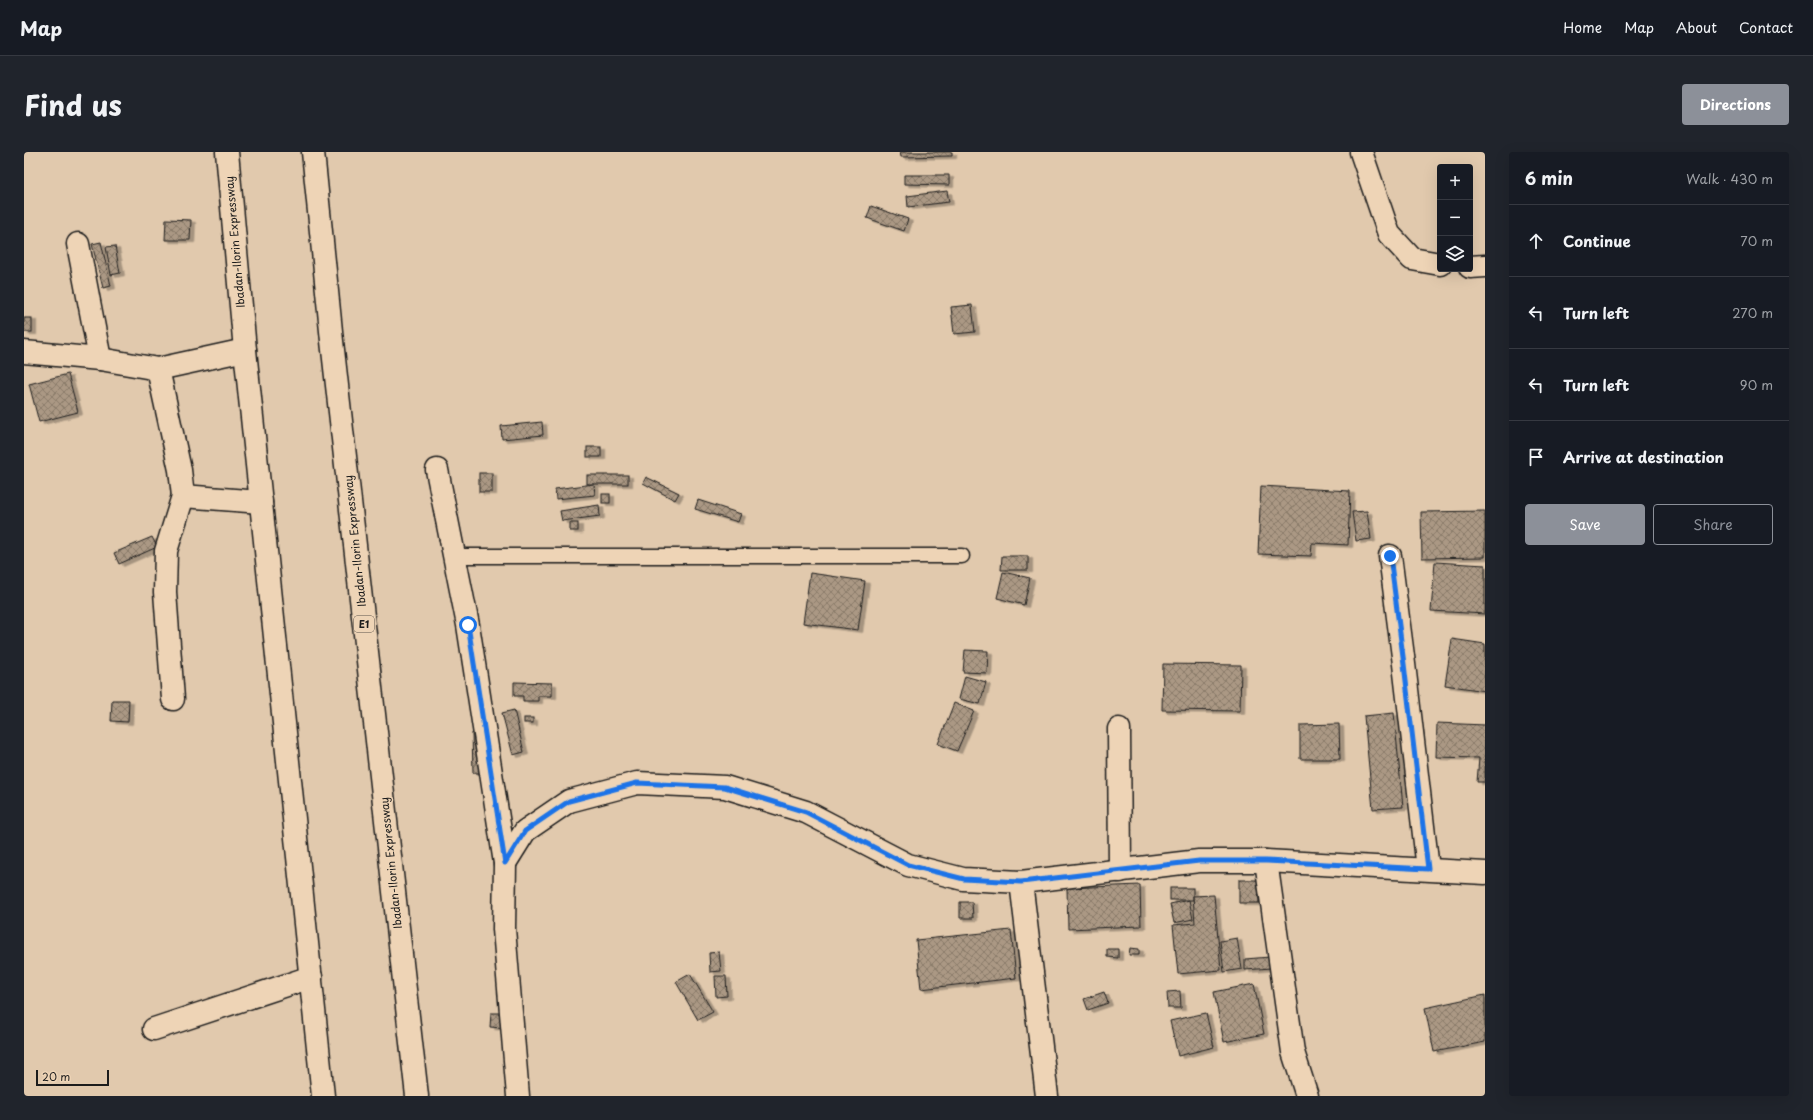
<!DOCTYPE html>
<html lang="en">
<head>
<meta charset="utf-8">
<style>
  body { margin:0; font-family:"Playpen Sans",sans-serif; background:#20242c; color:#f1f3f6 }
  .controls { position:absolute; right:12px; top:12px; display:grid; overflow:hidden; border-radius:4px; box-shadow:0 4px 16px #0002 }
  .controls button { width:36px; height:36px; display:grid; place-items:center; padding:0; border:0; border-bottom:1px solid #363941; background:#171b24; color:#f1f3f6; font:20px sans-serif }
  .scale { position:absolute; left:12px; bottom:10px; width:73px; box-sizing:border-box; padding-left:4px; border:2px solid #1c1c1c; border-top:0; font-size:11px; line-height:14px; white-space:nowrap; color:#1c1c1c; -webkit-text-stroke:3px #eed4b6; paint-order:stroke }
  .stop { position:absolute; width:12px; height:12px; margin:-9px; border:3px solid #1a73e8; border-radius:50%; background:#fff }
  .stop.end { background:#1a73e8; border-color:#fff; box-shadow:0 1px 4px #0008 }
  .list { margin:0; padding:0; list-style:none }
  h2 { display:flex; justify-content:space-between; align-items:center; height:52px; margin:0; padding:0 16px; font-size:17px }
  h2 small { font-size:13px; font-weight:400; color:#9ea1a6 }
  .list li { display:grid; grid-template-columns:26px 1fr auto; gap:12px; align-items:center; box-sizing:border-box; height:72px; padding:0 16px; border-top:1px solid #363941 }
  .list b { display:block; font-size:15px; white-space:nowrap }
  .list em { font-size:13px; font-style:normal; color:#9ea1a6 }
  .actions { display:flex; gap:8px; padding:12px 16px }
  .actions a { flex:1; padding:9px 0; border:1px solid #8c9099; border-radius:4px; text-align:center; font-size:14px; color:#8c9099 }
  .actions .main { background:#8c9099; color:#fff }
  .icon { flex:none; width:22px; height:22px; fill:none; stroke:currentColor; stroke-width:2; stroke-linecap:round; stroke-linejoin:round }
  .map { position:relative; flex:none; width:1461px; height:944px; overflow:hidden; border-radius:4px }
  header { display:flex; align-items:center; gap:24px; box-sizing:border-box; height:56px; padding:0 20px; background:#171b24; border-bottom:1px solid #363941 }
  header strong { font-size:19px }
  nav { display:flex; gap:22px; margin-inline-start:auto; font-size:14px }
  .intro { display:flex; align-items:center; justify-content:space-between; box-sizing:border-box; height:96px; padding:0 24px }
  h1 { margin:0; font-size:28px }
  .button { padding:10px 18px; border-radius:4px; background:#8c9099; color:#fff; font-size:14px; font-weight:700 }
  main { display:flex; gap:24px; padding:0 24px }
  aside { flex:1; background:#171b24; border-radius:4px; box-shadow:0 4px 16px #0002 }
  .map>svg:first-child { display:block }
  .building { fill:url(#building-cross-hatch); stroke:#1c1c1c; filter:url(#shadow) }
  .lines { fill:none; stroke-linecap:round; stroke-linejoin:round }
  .lane-casing { stroke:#1c1c1c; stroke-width:17 }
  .street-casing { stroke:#1c1c1c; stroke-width:25 }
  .highway-casing { stroke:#1c1c1c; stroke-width:25 }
  .lane { stroke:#eed4b6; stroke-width:14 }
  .street { stroke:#eed4b6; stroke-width:22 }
  .highway { stroke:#eed4b6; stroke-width:22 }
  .route { stroke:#1a73e8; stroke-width:5 }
  .labels { text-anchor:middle; stroke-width:3; stroke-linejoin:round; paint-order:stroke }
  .shield { fill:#eed4b6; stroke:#5b534a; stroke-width:1 }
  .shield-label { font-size:10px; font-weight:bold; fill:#1c1c1c }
  .street-label { font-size:11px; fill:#1c1c1c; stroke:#eed4b6 }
</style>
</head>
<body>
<header>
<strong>Map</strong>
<nav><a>Home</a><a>Map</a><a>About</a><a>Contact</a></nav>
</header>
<div class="intro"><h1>Find us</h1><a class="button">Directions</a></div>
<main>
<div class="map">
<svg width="1461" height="944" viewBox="0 0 1461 944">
  <defs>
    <pattern id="building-cross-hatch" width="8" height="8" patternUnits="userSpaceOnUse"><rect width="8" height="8" fill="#ab9884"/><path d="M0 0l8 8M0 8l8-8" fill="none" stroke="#8a7b6b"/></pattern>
    <filter id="shadow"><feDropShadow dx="4.5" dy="2.5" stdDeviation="0" flood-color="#0004"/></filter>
  </defs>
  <rect width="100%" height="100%" fill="#e1c9ad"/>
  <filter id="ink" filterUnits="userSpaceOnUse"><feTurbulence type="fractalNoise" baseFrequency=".025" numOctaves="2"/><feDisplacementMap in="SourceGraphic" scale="8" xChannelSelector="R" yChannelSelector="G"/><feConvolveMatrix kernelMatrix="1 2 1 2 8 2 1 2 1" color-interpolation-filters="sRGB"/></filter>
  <g filter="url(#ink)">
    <g class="building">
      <path d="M876,0H928V4L877,5Z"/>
      <path d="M880,23H925V33L880,32Z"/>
      <path d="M923,39L925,50L884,55L883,44Z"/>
      <path d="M847,54L884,67L880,79L843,66Z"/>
      <path d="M142,67L167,68L166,88H141Z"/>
      <path d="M77,90L87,134L79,136L68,92Z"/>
      <path d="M91,94L96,121L87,123L82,95Z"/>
      <path d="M948,153L951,180L930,182L927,155Z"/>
      <rect x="0" y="166" width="8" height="14"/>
      <path d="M44,222L54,260L15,270L5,232Z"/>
      <path d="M518,270L519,283L478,287L477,274Z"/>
      <rect x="563" y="295" width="14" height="10"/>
      <rect x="455" y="321" width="13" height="19"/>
      <rect x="563" y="323" width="41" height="9"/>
      <path d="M622,325L655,341L651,348L619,331Z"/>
      <path d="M570,332L571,343L532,347L531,337Z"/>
      <path d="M1237,334L1326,339L1324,393L1288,391L1287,404L1234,402Z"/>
      <rect x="578" y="342" width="8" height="9"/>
      <path d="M674,348L717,362L714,370L671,357Z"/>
      <path d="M575,353L576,364L538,369L536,359Z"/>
      <path d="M1343,359L1347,387L1332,389L1328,360Z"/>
      <path d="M1461,359V405L1398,406L1397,360Z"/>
      <rect x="546" y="371" width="8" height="8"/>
      <path d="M128,385L133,395L95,412L90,401Z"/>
      <path d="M978,404H1004V418H977Z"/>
      <path d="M1411,410L1461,413V462L1407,459Z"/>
      <path d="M979,420L1006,426L1000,453L973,446Z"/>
      <path d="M786,421L841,429L834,478L779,471Z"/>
      <path d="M1428,487L1461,492V539L1421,533Z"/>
      <path d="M941,498L964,499L963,521L939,520Z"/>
      <path d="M1139,512L1217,513L1216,559L1138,558Z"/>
      <path d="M941,524L962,530L956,552L935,547Z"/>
      <path d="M490,530L528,531V544H514V549H499V544H490Z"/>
      <path d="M88,548H105L104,570L87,569Z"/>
      <path d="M930,551L950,559L933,599L914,592Z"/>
      <path d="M490,558L500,600L489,603L478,561Z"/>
      <path d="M1370,561L1379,655L1349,657L1340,564Z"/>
      <rect x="500" y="566" width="9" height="5"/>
      <path d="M1413,571L1461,573V630H1453L1455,606L1412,605Z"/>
      <path d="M1315,572L1316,607H1276V573Z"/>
      <path d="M458,580L459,621H449L448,581Z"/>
      <path d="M1215,728H1234L1235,751H1215Z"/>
      <path d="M1116,733L1117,774L1044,777L1043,736Z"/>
      <rect x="1146" y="736" width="23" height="12"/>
      <path d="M1190,743L1197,818L1154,822L1149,773L1171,771L1169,744Z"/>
      <path d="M1165,748L1169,767L1150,771L1146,752Z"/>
      <path d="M936,750H948L949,766H936Z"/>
      <path d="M987,778L992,826L897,837L892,788Z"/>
      <path d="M1213,786L1218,817L1200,820L1196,789Z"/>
      <path d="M1106,796L1115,797V803H1105Z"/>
      <path d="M1083,797H1094V806L1083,805Z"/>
      <path d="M695,800L697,819L686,820L685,801Z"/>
      <path d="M1246,805L1247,816L1221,818V807Z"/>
      <path d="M666,822L689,860L674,868L652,830Z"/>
      <path d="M691,824H702L703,844L692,845Z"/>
      <path d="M1230,832L1240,882L1200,890L1190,840Z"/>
      <path d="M1156,839L1157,856H1144L1143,840Z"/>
      <path d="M1080,840L1084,851L1064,858L1060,847Z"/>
      <path d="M1461,843V890L1410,900L1401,856Z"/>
      <path d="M467,861H478L477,876L466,875Z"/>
      <path d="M1182,861L1190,895L1154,904L1146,869Z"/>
    </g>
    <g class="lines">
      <g class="lane-casing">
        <path id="lane" d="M430,404H938"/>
      </g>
      <g class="street-casing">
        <g id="street">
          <path d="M1337,0L1365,82L1388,107L1416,112"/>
          <path d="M54,92L76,207"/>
          <path d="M1446,115L1461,114"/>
          <path d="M0,200L76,207L134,217L221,198"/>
          <path d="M134,217L156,318L159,344L237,350"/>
          <path d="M413,318L444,473L481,711L480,777L494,944"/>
          <path d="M1366,404L1380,512L1404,717"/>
          <path d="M149,547L141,440L142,399L159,344"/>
          <path d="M1095,577L1096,719"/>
          <path d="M1242,709L1269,900L1283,944"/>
          <path d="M481,711L501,679L545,649L613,631L701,635L782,660L884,713L939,727L997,730L1175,709H1242L1461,721"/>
          <path d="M997,730L1023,944"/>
          <path d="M130,877L287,825"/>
        </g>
      </g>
      <g class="highway-casing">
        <g id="highway">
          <path d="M203,0L221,198L299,944"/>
          <path d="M289,0L308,189L393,944"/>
        </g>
      </g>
      <use href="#lane" class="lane"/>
      <use href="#street" class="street"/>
      <use href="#highway" class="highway"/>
    </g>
  </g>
  <g class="lines" filter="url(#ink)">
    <path class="route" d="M444,473L481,711L501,679L545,649L613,631L701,635L782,660L884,713L940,727L997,730L1175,709H1242L1404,717L1380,512L1366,404"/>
  </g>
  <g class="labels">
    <rect class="shield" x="330" y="464" width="20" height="16" rx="3"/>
    <g class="shield-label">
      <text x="340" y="476">E1</text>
    </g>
    <g class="street-label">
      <text transform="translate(211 90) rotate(-95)" y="4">Ibadan-Ilorin Expressway</text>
      <text transform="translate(331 389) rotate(-96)" y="4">Ibadan-Ilorin Expressway</text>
      <text transform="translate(367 711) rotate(-96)" y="4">Ibadan-Ilorin Expressway</text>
    </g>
  </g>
</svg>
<div class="controls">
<button>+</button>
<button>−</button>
<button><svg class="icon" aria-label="layers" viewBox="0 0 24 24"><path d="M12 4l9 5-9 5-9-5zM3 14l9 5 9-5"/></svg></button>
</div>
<div class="scale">20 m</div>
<div class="stop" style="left:444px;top:473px"></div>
<div class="stop end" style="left:1366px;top:404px"></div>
</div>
<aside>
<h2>6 min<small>Walk · 430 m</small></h2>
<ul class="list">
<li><svg class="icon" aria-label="ahead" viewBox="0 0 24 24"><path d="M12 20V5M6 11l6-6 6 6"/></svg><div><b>Continue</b></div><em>70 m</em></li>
<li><svg class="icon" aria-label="left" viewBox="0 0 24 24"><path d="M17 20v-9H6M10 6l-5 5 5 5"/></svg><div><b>Turn left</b></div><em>270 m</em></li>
<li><svg class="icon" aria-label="left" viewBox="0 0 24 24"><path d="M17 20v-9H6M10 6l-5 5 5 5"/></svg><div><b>Turn left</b></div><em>90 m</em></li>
<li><svg class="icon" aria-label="arrive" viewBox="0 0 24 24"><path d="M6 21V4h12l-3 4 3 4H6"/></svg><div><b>Arrive at destination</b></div></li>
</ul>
<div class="actions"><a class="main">Save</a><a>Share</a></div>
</aside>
</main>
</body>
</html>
